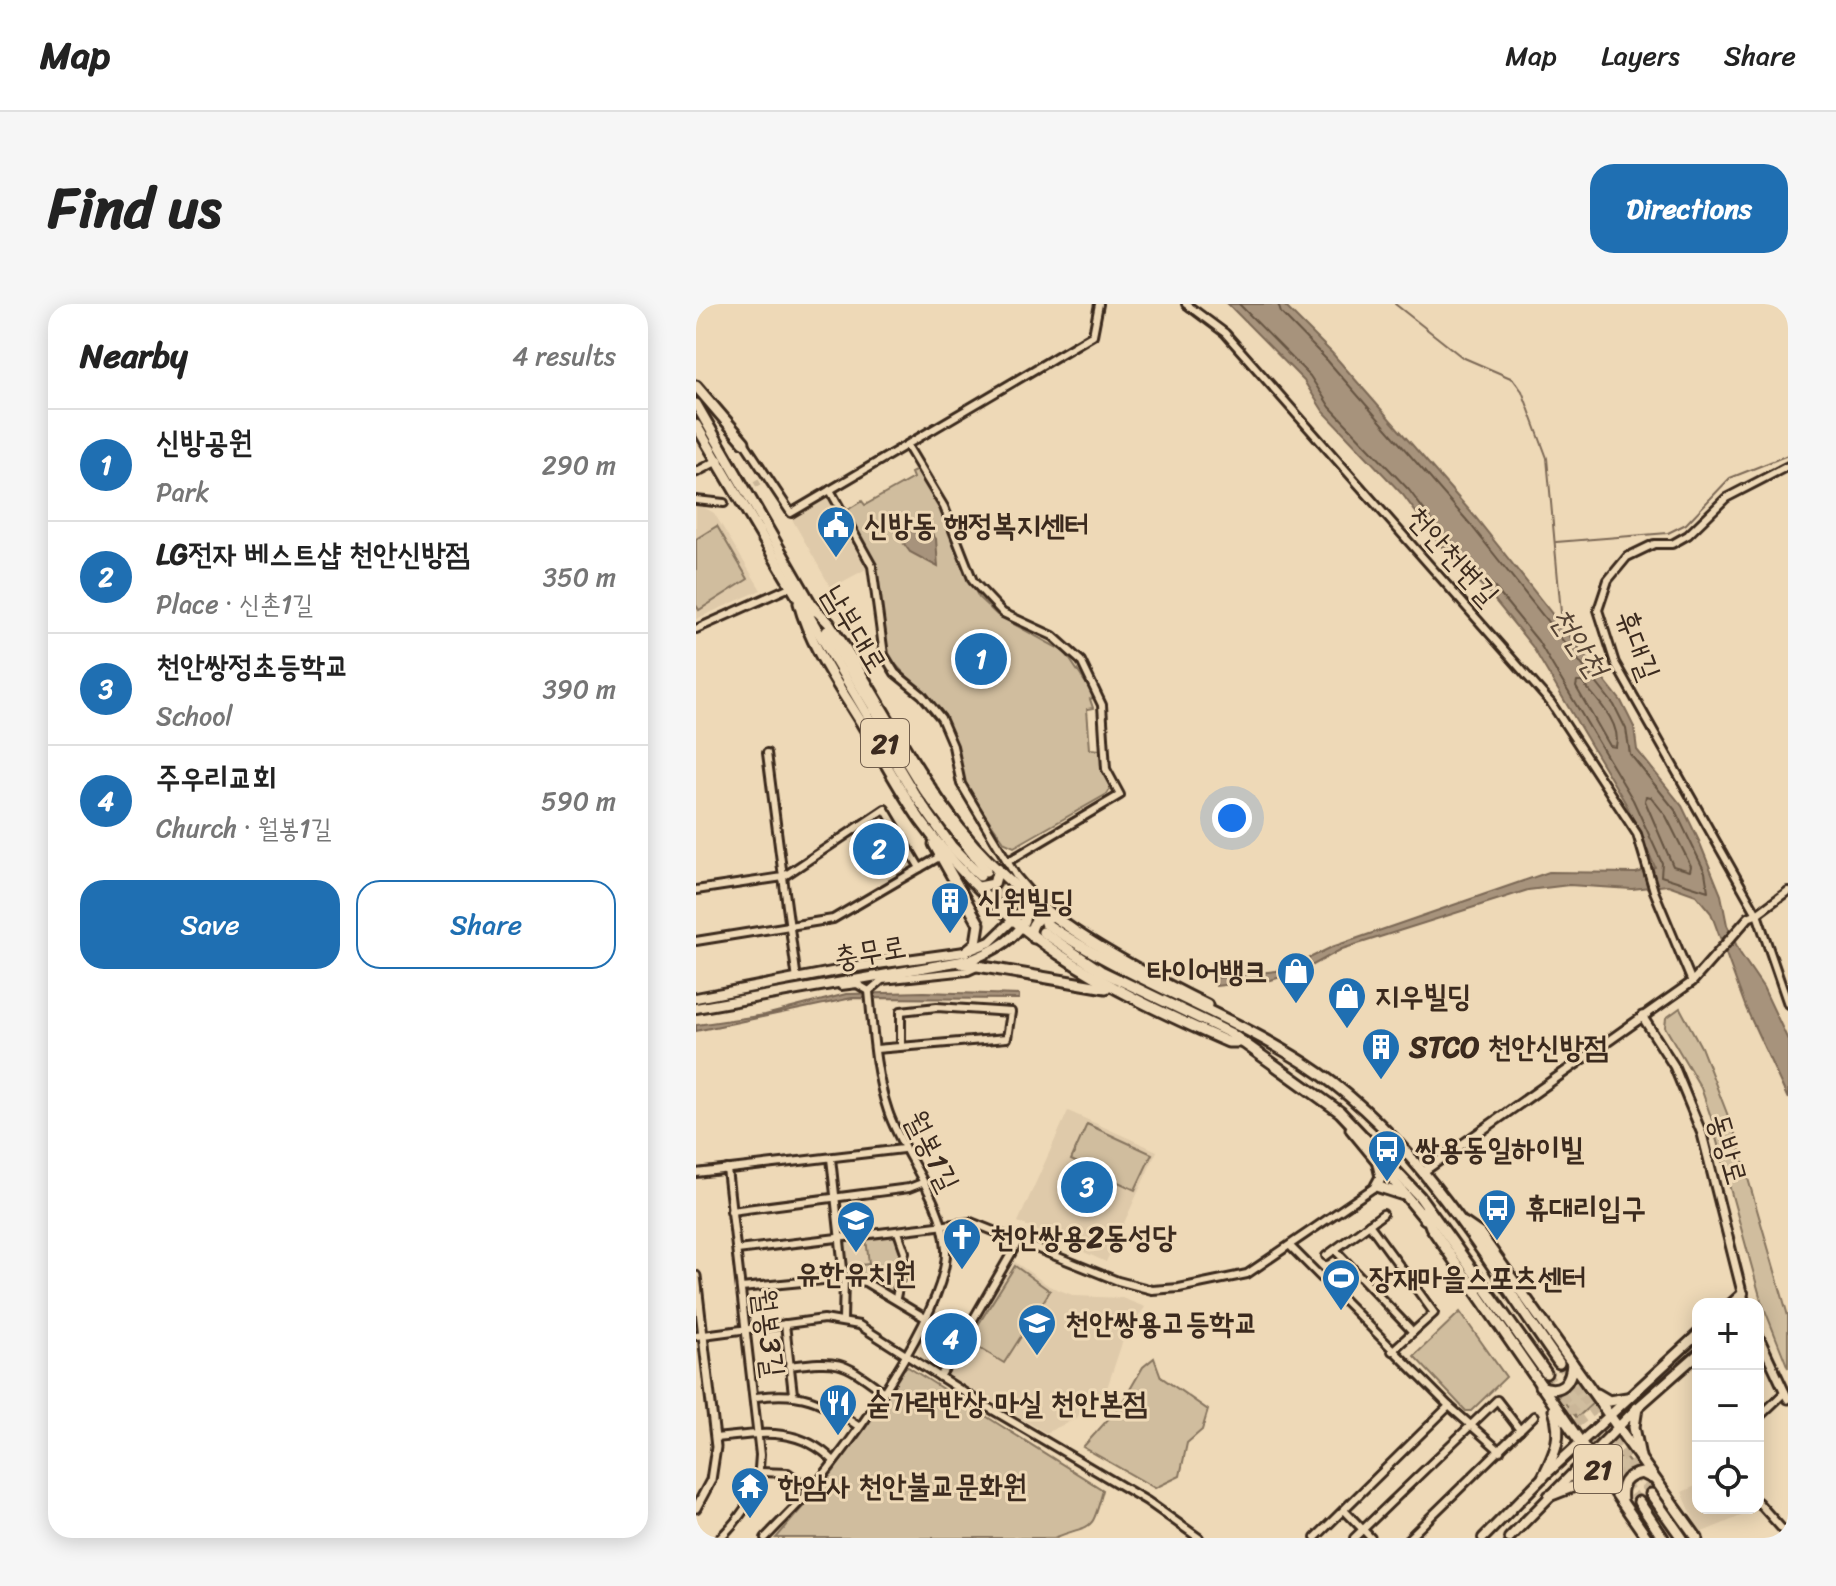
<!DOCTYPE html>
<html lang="en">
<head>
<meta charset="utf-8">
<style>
  body { margin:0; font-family:Sriracha,"Poor Story",sans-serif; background:#f6f6f6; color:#222 }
  .controls { position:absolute; right:24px; bottom:24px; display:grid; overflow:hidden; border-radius:16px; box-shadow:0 4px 20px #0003 }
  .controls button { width:72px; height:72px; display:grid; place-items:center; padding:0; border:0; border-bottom:2px solid #e0e0e0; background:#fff; color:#222; font:40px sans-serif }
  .you { position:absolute; left:536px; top:514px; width:28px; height:28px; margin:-20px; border:6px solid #fff; border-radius:50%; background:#1a73e8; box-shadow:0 0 0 12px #1a73e833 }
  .badge { display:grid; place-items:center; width:52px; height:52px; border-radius:50%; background:#1f6fb2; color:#fff; font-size:26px; font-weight:700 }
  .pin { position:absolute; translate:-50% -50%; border:4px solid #fff; box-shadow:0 2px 8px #0006 }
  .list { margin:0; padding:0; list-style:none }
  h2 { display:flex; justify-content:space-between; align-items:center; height:104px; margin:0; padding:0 32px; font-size:34px }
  h2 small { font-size:26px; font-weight:400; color:#767676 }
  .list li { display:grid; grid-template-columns:52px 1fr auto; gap:24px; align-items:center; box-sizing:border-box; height:112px; padding:0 32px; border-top:2px solid #e0e0e0 }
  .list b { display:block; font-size:30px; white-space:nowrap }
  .list p { margin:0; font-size:26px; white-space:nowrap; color:#767676 }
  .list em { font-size:26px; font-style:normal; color:#767676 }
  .actions { display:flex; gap:16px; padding:24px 32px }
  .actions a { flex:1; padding:18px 0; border:2px solid #1f6fb2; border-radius:24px; text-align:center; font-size:28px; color:#1f6fb2 }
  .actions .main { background:#1f6fb2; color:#fff }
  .icon { flex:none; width:44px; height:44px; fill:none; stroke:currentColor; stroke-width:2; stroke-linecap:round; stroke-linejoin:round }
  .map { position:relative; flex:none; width:1092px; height:1234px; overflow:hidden; border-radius:24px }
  header { display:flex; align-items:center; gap:48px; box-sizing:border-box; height:112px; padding:0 40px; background:#fff; border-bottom:2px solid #e0e0e0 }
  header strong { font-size:38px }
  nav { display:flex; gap:44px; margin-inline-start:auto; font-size:28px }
  .intro { display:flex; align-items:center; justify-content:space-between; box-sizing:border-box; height:192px; padding:0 48px }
  h1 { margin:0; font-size:56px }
  .button { padding:20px 36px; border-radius:24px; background:#1f6fb2; color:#fff; font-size:28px; font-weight:700 }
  main { display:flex; gap:48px; padding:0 48px }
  aside { flex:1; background:#fff; border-radius:24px; box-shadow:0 4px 20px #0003 }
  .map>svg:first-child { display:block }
  .built { fill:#dfcaaa }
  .green { fill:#d0bd9e; stroke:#86745e; stroke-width:2 }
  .water { fill:#a7937b; stroke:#7c6956; stroke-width:2 }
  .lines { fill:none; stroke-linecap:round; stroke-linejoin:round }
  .shore { stroke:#665443; stroke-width:2 }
  .stream { stroke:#7c6956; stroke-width:2 }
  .minor-tunnel { stroke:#cab698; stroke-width:6; stroke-dasharray:6 3; stroke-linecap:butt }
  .trunk-tunnel { stroke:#cab698; stroke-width:9; stroke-dasharray:9 4.5; stroke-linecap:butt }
  .minor-casing { stroke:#3b2a1e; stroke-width:12 }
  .tertiary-casing { stroke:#3b2a1e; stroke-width:13 }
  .secondary-casing { stroke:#3b2a1e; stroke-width:14 }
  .trunk-casing { stroke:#3b2a1e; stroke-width:15 }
  .minor { stroke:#eed9b7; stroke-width:6 }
  .tertiary { stroke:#eed9b7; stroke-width:7 }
  .secondary { stroke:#eed9b7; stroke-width:8 }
  .trunk { stroke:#eed9b7; stroke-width:9 }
  .labels { text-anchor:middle; stroke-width:6; stroke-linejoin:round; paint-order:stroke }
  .shield { fill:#eed9b7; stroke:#715e4c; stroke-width:2 }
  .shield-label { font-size:28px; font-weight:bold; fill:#3b2a1e }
  .poi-label { font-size:30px; font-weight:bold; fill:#3b2a1e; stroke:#eed9b7; text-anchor:start }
  .street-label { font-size:30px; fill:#3b2a1e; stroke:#eed9b7 }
  .water-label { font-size:32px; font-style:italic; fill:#564435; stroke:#eed9b7 }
</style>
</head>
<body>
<header>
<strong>Map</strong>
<nav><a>Map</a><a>Layers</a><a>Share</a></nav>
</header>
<div class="intro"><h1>Find us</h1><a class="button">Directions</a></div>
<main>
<aside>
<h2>Nearby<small>4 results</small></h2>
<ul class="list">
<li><span class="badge">1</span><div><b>신방공원</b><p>Park</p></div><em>290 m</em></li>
<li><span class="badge">2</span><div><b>LG전자 베스트샵 천안신방점</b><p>Place · 신촌1길</p></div><em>350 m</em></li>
<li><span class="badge">3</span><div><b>천안쌍정초등학교</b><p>School</p></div><em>390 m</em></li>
<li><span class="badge">4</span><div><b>주우리교회</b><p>Church · 월봉1길</p></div><em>590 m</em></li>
</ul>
<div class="actions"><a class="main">Save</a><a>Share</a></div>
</aside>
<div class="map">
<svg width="1092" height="1234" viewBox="0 0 1092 1234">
  <rect width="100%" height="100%" fill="#eed9b7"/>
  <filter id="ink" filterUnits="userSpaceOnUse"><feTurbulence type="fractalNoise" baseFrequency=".0125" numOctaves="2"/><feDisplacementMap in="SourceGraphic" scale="16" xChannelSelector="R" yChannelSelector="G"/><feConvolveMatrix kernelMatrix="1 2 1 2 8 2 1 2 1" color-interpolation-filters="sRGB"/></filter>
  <g filter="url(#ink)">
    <g class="built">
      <path d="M132,194L172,264L135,284L96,215Z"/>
      <path d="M0,199L18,209L65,286L0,315Z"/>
      <path d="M372,807L461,847L410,958L322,918Z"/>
      <path d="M170,934L173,960L149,963L147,940Z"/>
      <path d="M319,958L353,982L379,992L426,994L449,1003L427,1036L410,1087L390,1098L381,1114L350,1129L251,1071L273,1028Z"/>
      <path d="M1002,1181V1204H1041L1045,1212L1004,1229L986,1188Z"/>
    </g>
    <g class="green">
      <path d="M219,167L223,168L251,218L265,259L283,294L301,311L369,348L399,393L394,395L397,404L391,405L394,445L404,446L406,464L415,484L411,490L318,543L309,539L268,481L257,435L247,412L191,351L179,260L152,212L153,205L166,197L169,201L217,174L215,169Z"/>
      <path d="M21,222L52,275L3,306L0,301V235Z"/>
      <path d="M984,704L1005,743L1034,817L1018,822L1005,784L969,723L970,714Z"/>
      <path d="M391,820L456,850L439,886L375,856Z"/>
      <path d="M1037,823L1092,1012V1064L1065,996L1019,830Z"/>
      <path d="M196,931C214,944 202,970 198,989L150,973L149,963L173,960L170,934Z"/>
      <path d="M319,962L354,987L308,1059L272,1037Z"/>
      <path d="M764,1008L810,1073L775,1107H770L718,1052Z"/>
      <path d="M458,1054L465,1073L512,1106L506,1126L491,1139L484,1172L459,1184L387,1143L425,1101L447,1063Z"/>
      <path d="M212,1063L407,1186C395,1232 397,1218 358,1234H80L138,1167L205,1066Z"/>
      <path d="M880,1069L899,1097L881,1114L861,1089L874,1083Z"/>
      <path d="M927,1151L940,1167L925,1176L921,1188L907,1168Z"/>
    </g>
    <g class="water">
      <path d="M532,0H587L636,49L780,214L925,397L938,423L941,446L986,502L1003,537L1025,591L1031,621L1044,649L1067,683L1092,736V795L1050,704L1015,609L1000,591L972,581L936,585L873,581L832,586L646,645L608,666L575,676L520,682L519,674L589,666L636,643L853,568L940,569L959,563L930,500L836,342L793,289L742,238L707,191L627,107L608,77Z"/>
      <path d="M201,217L229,221L240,235L242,263L214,248L195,222Z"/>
      <path d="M228,688L323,691V695L156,694L0,727V721L69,711L150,690Z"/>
    </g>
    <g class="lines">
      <g class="shore">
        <path d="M543,0L614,72L634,103L713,186L748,233L798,283L842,337L937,496L966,559L965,572L1012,587L1009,568L979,506L934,450L930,425L918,401L774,220L630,55L585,9L582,0"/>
        <path d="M881,378H886C900,395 926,419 920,443L914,442L880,383Z"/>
        <path d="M950,492L955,493L970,512L995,562L994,567L977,562L949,497Z"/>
      </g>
      <g class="stream">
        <path d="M699,0L766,53L817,75L826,87L851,154L866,320"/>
        <path d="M860,238L972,229L990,220L1034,174L1092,151"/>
      </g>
      <path class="minor-tunnel" d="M28,199L64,178"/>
      <g class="trunk-tunnel">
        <path d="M290,567L346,617"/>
        <path d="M289,577L329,613"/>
        <path d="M863,1059L955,1190"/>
        <path d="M850,1069L943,1198"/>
      </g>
      <g class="minor-casing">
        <g id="minor">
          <path d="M490,0L529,29L855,399L941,530L958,587L996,678"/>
          <path d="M48,138L95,209L397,31L403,0"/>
          <path d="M212,143L248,203L277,277L307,309L357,332L385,357L406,401L410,465L424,491L311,558"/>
          <path d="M1092,162L1030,194L992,231L976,240H958L931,253L912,276L902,306L919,359L1061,610L1092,700"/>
          <path d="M134,186L176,262L188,351L199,369L226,391L245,414L257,442L265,480L320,572L338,593"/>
          <path d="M0,196L28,199"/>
          <path d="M0,325L94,283"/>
          <path d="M71,449L87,573L189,505L224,564L245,552"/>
          <path d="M0,586L87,573L101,676"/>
          <path d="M1061,610L1092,587"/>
          <path d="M0,637L137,615L224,564"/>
          <path d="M173,687L186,676L272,667L283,662"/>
          <path d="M180,745L311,734L315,708L241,703L205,707V743"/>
          <path d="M135,854L148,974L147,1016"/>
          <path d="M0,869L207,845"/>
          <path d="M35,907L213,884L226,879"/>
          <path d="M673,920L738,1009L696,1047"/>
          <path d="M594,942L753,1102L619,1234"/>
          <path d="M41,946L275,918L422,977L456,986L483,984L551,970L680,882"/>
          <path d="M639,946L717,1028"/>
          <path d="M630,952L687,910"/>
          <path d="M45,984L148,974L169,978L231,1015"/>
          <path d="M200,994L209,948L202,928"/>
          <path d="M89,1020L97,1090"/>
          <path d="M0,1032L128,1015L163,1021L288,1101L451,1197L503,1234"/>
          <path d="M93,1062C142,1056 145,1056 185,1086"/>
          <path d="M244,1073L323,936"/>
          <path d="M60,1093C106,1087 124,1096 162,1122"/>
          <path d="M753,1102L804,1147"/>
          <path d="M1062,1114L1089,1088"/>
          <path d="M20,1134C66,1129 103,1122 138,1157"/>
          <path d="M64,1168L92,1169L115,1186"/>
          <path d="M1062,1198L1087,1226"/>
          <path d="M648,1206L675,1234"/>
          <path d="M24,1234C50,1208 63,1188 64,1151L31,865"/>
          <path d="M69,1234C84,1218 100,1203 115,1186C155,1141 252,1005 250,946C248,896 207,852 192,807C179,769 177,727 173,687L161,680L145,682"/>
          <path d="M658,1234L801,1096L824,1126"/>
          <path d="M713,1234L838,1112"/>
        </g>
      </g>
      <g class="tertiary-casing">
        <g id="tertiary">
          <path d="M0,168L23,156"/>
          <path d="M946,712L978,762L1006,830L1049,1000"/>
          <path d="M727,868L996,678L1053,613L1061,610"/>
          <path d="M0,972L20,1143L15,1176L0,1204"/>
          <path d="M1062,1031L1092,1095"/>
        </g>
      </g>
      <g class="secondary-casing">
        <g id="secondary">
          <path d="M0,694L167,662L269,648L294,638L327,606L336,604"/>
          <path d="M0,704L277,655C305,644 340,625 329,590"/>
          <path d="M1035,1000L1047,989"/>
          <path d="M787,1234L847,1173L1002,1030"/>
          <path d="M813,1234L941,1104L1002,1050"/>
        </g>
      </g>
      <g class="trunk-casing">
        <g id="trunk">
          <path d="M0,82L48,138"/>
          <path d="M0,100L119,307"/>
          <path d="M0,121L217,488L256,543L284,572"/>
          <path d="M103,299C114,342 145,385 168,423C187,454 204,487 225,517C309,632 406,683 532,738H547"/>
          <path d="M117,303L133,319C178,386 214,461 264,525C329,606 419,655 511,701"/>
          <path d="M131,327L226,483L290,567"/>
          <path d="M238,540L283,620L280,639L269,648"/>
          <path d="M283,583L298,580L302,565"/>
          <path d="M349,619C431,675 526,706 610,760C720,831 789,955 863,1059"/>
          <path d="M347,628L405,667L534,729L644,808L724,893L850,1069"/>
          <path d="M338,634L335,628C336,618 344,610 354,613"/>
          <path d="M264,659L410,684"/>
          <path d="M655,825L729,915"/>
          <path d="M682,860L685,873L680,882L708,891"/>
          <path d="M729,907L735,923L951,1234"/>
          <path d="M768,919L784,930L1001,1234"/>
          <path d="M844,1082C865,1090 875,1079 876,1059"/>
          <path d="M901,1090L913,1097L931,1094"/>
          <path d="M941,1104L938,1123L944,1153"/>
          <path d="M847,1173C859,1149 867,1133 858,1106"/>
          <path d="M955,1190L986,1234"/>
          <path d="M853,1192L894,1176L912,1183"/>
          <path d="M926,1198C924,1181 928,1172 946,1169L956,1174"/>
          <path d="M943,1198L967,1234"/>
        </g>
      </g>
      <use href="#minor" class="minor"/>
      <use href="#tertiary" class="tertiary"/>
      <use href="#secondary" class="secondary"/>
      <use href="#trunk" class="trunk"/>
    </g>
  </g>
  <defs>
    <g id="civic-pin" transform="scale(2)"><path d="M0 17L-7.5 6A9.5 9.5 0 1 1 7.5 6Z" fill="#1f6fb2" stroke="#eed9b7"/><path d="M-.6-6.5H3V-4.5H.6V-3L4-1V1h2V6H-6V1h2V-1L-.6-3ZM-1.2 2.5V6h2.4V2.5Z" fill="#fff"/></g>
    <g id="building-pin" transform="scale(2)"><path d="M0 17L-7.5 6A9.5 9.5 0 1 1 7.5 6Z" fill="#1f6fb2" stroke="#eed9b7"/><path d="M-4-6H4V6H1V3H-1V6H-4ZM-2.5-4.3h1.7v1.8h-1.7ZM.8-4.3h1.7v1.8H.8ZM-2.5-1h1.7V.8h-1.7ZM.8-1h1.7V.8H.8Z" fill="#fff"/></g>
    <g id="shop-pin" transform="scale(2)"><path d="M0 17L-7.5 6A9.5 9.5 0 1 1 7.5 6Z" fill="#1f6fb2" stroke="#eed9b7"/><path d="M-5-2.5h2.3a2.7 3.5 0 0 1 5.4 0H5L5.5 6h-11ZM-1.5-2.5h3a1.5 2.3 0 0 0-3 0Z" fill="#fff"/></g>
    <g id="bus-pin" transform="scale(2)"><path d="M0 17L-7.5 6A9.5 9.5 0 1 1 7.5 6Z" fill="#1f6fb2" stroke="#eed9b7"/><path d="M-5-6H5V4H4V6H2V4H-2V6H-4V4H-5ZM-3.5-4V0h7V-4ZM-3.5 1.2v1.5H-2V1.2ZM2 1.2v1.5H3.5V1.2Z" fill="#fff"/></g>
    <g id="school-pin" transform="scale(2)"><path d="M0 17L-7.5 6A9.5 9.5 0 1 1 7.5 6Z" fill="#1f6fb2" stroke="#eed9b7"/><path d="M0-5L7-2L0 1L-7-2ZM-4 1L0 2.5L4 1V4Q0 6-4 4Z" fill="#fff"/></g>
    <g id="church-pin" transform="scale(2)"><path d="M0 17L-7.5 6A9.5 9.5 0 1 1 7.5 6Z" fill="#1f6fb2" stroke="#eed9b7"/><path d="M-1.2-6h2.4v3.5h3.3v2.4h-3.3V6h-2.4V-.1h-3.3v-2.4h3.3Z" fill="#fff"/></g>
    <g id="stadium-pin" transform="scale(2)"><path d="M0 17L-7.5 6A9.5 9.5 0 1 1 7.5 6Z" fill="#1f6fb2" stroke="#eed9b7"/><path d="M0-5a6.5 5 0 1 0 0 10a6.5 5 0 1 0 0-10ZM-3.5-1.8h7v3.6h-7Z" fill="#fff"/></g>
    <g id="restaurant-pin" transform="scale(2)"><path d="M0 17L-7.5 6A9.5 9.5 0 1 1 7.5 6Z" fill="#1f6fb2" stroke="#eed9b7"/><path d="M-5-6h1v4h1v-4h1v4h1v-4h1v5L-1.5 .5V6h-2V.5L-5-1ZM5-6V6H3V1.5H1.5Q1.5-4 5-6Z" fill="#fff"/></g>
    <g id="temple-pin" transform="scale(2)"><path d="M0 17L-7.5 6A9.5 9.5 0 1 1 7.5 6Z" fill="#1f6fb2" stroke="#eed9b7"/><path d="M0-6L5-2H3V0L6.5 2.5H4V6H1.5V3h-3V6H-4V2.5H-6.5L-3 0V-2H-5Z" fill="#fff"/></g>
  </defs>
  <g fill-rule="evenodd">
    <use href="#civic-pin" x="140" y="221"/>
    <use href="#building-pin" x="254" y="597"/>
    <use href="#shop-pin" x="600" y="667"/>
    <use href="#shop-pin" x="651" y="692"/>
    <use href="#building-pin" x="685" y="743"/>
    <use href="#bus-pin" x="691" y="845"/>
    <use href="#bus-pin" x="801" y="904"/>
    <use href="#school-pin" x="160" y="916"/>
    <use href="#church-pin" x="266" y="933"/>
    <use href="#stadium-pin" x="645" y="974"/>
    <use href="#school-pin" x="341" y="1019"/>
    <use href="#restaurant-pin" x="142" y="1099"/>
    <use href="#temple-pin" x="54" y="1182"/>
  </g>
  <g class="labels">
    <g class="shield">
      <rect x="165" y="415" width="48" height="48" rx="6"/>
      <rect x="878" y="1141" width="48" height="48" rx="6"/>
    </g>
    <g class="shield-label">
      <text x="189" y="449">21</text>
      <text x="902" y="1175">21</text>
    </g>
    <g class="poi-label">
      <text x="168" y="231">신방동 행정복지센터</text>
      <text x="282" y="607">신원빌딩</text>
      <text x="572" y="677" text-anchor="end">타이어뱅크</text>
      <text x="679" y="702">지우빌딩</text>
      <text x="713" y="753">STCO 천안신방점</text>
      <text x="719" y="855">쌍용동일하이빌</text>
      <text x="829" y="914">휴대리입구</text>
      <text x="294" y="943">천안쌍용2동성당</text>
      <text x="160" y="979" text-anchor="middle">유한유치원</text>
      <text x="673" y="984">장재마을스포츠센터</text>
      <text x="369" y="1029">천안쌍용고등학교</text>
      <text x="170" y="1109">숟가락반상 마실 천안본점</text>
      <text x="82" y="1192">한암사 천안불교문화원</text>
    </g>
    <g class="street-label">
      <text transform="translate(757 252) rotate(48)" y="10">천안천변길</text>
      <text transform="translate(159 325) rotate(59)" y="10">남부대로</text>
      <text transform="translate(942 341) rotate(69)" y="10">휴대길</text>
      <text transform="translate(174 648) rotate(-10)" y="10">충무로</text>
      <text transform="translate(1032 845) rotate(74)" y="10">동방로</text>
      <text transform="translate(236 847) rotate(64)" y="10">월봉1길</text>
      <text transform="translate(73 1029) rotate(83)" y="10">월봉3길</text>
    </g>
    <g class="water-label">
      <text transform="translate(883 338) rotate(56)" y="11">천안천</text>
    </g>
  </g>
</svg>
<div class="controls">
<button>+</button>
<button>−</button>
<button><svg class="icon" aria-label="locate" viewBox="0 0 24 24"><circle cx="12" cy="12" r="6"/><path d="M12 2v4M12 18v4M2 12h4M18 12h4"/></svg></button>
</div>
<div class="you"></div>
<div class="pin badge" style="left:285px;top:355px">1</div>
<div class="pin badge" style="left:183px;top:545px">2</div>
<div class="pin badge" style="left:391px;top:883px">3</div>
<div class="pin badge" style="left:255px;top:1035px">4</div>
</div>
</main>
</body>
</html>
